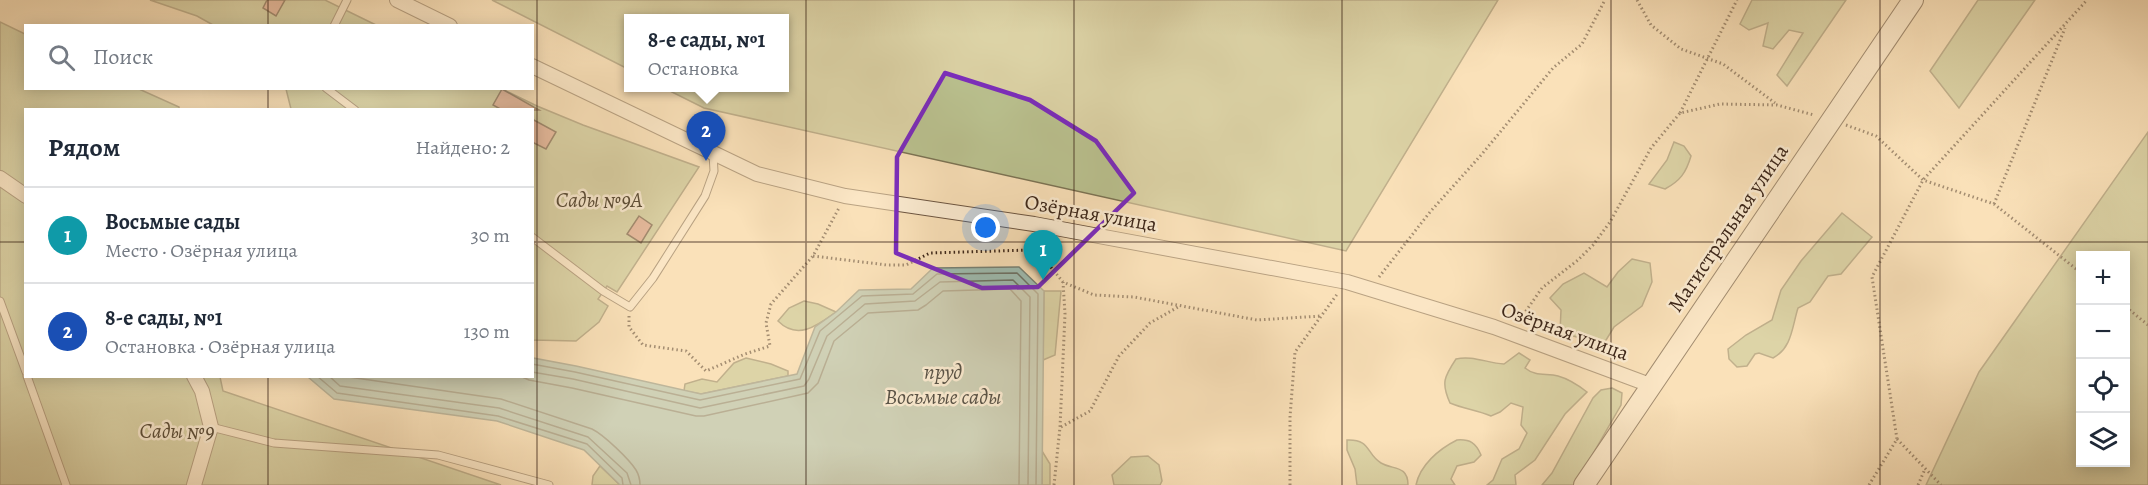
<!DOCTYPE html>
<html lang="ru">
<head>
<meta charset="utf-8">
<style>
  body { margin:0; font-family:Alegreya,serif; background:#f6f6f7; color:#1f2937 }
  .controls { position:absolute; right:18px; bottom:18px; display:grid; overflow:hidden; border-radius:0px; box-shadow:0 3px 15px #0003 }
  .controls button { width:54px; height:54px; display:grid; place-items:center; padding:0; border:0; border-bottom:2px solid #e0e1e3; background:#fff; color:#1f2937; font:30px sans-serif }
  .you { position:absolute; left:986px; top:228px; width:21px; height:21px; margin:-15px; border:4px solid #fff; border-radius:50%; background:#1a73e8; box-shadow:0 0 0 9px #1a73e833 }
  .badge { display:grid; place-items:center; width:39px; height:39px; border-radius:50%; background:#d93025; color:#fff; font-size:20px; font-weight:700 }
  .pin { position:absolute; translate:-50% -50px; filter:drop-shadow(0 2px 3px #0008) }
  .pin::after { content:''; position:absolute; top:32px; width:21px; height:18px; background:inherit; clip-path:polygon(0 0,100% 0,50% 100%) }
  .popup { position:absolute; left:624px; top:14px; width:165px; height:78px; box-sizing:border-box; display:grid; place-content:center; border-radius:0px; background:#fff; filter:drop-shadow(0 2px 4px #0005); font-size:20px; white-space:nowrap; color:#747a83 }
  .popup b { font-size:22px; color:#1f2937 }
  .popup::after { content:''; position:absolute; left:50%; top:100%; margin-left:-12px; border:12px solid transparent; border-top-color:#fff }
  .list { margin:0; padding:0; list-style:none }
  h2 { display:flex; justify-content:space-between; align-items:center; height:78px; margin:0; padding:0 24px; font-size:26px }
  h2 small { font-size:20px; font-weight:400; color:#747a83 }
  .list li { display:grid; grid-template-columns:39px 1fr auto; gap:18px; align-items:center; box-sizing:border-box; height:96px; padding:0 24px; border-top:2px solid #e0e1e3 }
  .list b { display:block; font-size:22px; white-space:nowrap }
  .list p { margin:0; font-size:20px; white-space:nowrap; color:#747a83 }
  .list em { font-size:20px; font-style:normal; color:#747a83 }
  .icon { flex:none; width:33px; height:33px; fill:none; stroke:currentColor; stroke-width:2; stroke-linecap:round; stroke-linejoin:round }
  .map { position:relative; flex:none; width:2148px; height:485px; overflow:hidden }
  .search { position:absolute; background:#fff; box-shadow:0 3px 15px #0003; left:24px; top:24px; width:510px; height:66px; display:flex; align-items:center; gap:15px; box-sizing:border-box; padding:0 21px; border-radius:0px; color:#747a83; font-size:22px }
  .panel { position:absolute; background:#fff; box-shadow:0 3px 15px #0003; left:24px; top:108px; width:510px; height:270px; border-radius:0px }
  .map>svg:first-child { display:block }
  .green { fill:#bbc391; stroke:#7c7455; stroke-width:1.5; fill-rule:evenodd }
  .water { fill:#9ebdb2; stroke:#778175; stroke-width:1.5 }
  .lines { fill:none; stroke-linecap:round; stroke-linejoin:round }
  .shore { stroke:#6d7266; stroke-width:1.5 }
  .building { fill:#d69182; stroke:#3c2619; stroke-width:1.5 }
  .lane-casing { stroke:#6c5541; stroke-width:9 }
  .street-casing { stroke:#6c5541; stroke-width:16 }
  .secondary-casing { stroke:#3c2619; stroke-width:22 }
  .path { stroke:#3c2619; stroke-width:3; stroke-dasharray:1.5 3; stroke-linecap:butt }
  .lane { stroke:#fcecd2; stroke-width:7 }
  .street { stroke:#fcecd2; stroke-width:14 }
  .secondary { stroke:#fcecd2; stroke-width:20 }
  .marked { fill:none; stroke:#7b2cbf; stroke-width:4.5; stroke-linejoin:round }
  .grid { fill:none; stroke:#3c2619; stroke-width:1.5; stroke-opacity:0.55 }
  .labels { text-anchor:middle; stroke-width:5; stroke-linejoin:round; paint-order:stroke }
  .park-label { font-size:21px; font-style:italic; fill:#5c4d37; stroke:#fcecd2 }
  .street-label { font-size:21px; fill:#3c2619; stroke:#fcecd2 }
  .water-label { font-size:22px; font-style:italic; fill:#595347; stroke:#fcecd2 }
</style>
</head>
<body>
<div class="map">
<svg width="2148" height="485" viewBox="0 0 2148 485">
  <rect width="100%" height="100%" fill="#fae1b9"/>
  <filter id="stains"><feTurbulence type="fractalNoise" baseFrequency=".00333" numOctaves="4"/><feColorMatrix values="0 0 0 0 .2 0 0 0 0 .09 0 0 0 0 .02 0 0 0 .5 -.17"/></filter>
  <radialGradient id="worn" r=".72"><stop offset=".6" stop-color="#630" stop-opacity="0"/><stop offset="1" stop-color="#630" stop-opacity=".3"/></radialGradient>
  <g class="green">
    <path d="M150,0H325L376,25H213L197,16Z"/>
    <path d="M492,0H1498L1346,251L704,108L664,88H784V18H628V69Z"/>
    <path d="M1752,0H1846L1787,86L1777,75L1803,33L1789,30L1773,49L1763,46L1768,23L1749,30L1740,24Z"/>
    <path d="M1978,0H2035L1959,108L1930,71Z"/>
    <path d="M0,22L25,34L26,88L139,89L179,107V109L26,110V376L220,377L223,391L501,485H0Z"/>
    <path d="M286,89H502L537,106L583,125L699,167L617,292L607,286L598,299L608,306L599,322L576,341L533,340L532,110L291,109Z"/>
    <path d="M2148,132V485H1926L1979,372ZM2080,255H2126V462H2080Z"/>
    <path d="M1674,142L1684,146L1691,156C1686,173 1680,181 1665,189L1649,184L1667,160Z"/>
    <path d="M1842,213L1872,237L1841,274L1828,276L1810,302L1798,308C1792,327 1792,348 1773,358L1759,353L1755,354L1747,366L1737,367L1729,359L1728,349L1746,335L1772,320L1781,290L1801,261Z"/>
    <path d="M1632,259L1650,263L1652,282L1642,306L1614,327L1603,345L1560,332L1561,310L1550,298L1563,284L1584,273L1607,287L1618,272Z"/>
    <path d="M1044,291H1061L1055,355L1043,360Z"/>
    <path d="M804,301L818,304L836,312C818,325 798,341 778,321L789,308Z"/>
    <path d="M1519,353L1530,360L1525,368C1536,377 1546,373 1558,376C1569,379 1578,385 1587,392L1565,414L1535,460L1515,475L1516,485H1487L1493,480L1502,459L1519,449L1527,433L1521,425L1523,407L1511,403L1500,412L1491,416C1477,410 1464,409 1450,403C1441,383 1444,377 1456,359C1472,355 1487,363 1504,364Z"/>
    <path d="M746,358L771,364L788,371V376L701,394L684,391L685,384L702,379L717,382L734,363Z"/>
    <path d="M1612,388L1622,393L1621,405L1575,485H1542L1552,473L1593,398L1601,390Z"/>
    <path d="M1347,440C1371,439 1366,454 1381,463C1393,470 1408,465 1408,485H1357L1355,469L1347,450Z"/>
    <path d="M1457,440C1470,439 1476,443 1481,455L1474,462L1457,466L1451,479L1455,485H1416C1420,465 1439,449 1457,440Z"/>
    <path d="M1042,451L1050,464V485H1042Z"/>
    <path d="M1148,456L1159,465L1162,481L1160,485H1114L1112,475L1131,457Z"/>
    <path d="M600,466L620,485H592L593,476Z"/>
  </g>
  <path class="water" d="M1019,267L1044,291L1042,485H620L584,450L497,421L334,399L308,377L532,376L533,358L576,366L701,394L797,374L815,327L836,312L859,290L911,289L933,268Z"/>
  <g class="lines">
    <g class="shore">
      <path d="M532,364L575,372L700,400L800,379L820,331L862,296L913,294L937,274L1017,273L1038,294L1036,485"/>
      <path d="M532,372L573,379L700,408L804,386L809,379L827,336L865,304L915,301L940,282L1013,280L1030,297L1028,485"/>
      <path d="M317,376L337,393L498,416L587,444L622,478L623,485"/>
      <path d="M329,376L340,386L499,408L588,437L627,473L631,485"/>
      <path d="M342,376L501,399L592,429C604,435 629,459 636,470C639,475 640,480 640,485"/>
      <path d="M520,376L529,380L572,388L696,416H704L808,393L818,383L834,341L868,313L918,310L926,305L943,291L1010,289L1021,301L1019,485"/>
    </g>
  </g>
  <g class="building">
    <path d="M267,0H285L276,16L263,8Z"/>
    <path d="M502,89L539,110H502L493,105Z"/>
    <path d="M532,119L556,132L546,149L532,142Z"/>
    <path d="M639,216L652,225L641,243L627,234Z"/>
  </g>
  <g class="lines">
    <g class="lane-casing">
      <g id="lane">
        <path d="M334,26L347,0"/>
        <path d="M326,88L355,110"/>
        <path d="M532,237L603,291L630,307L653,278L705,196L714,171L713,154"/>
        <path d="M0,301L26,372"/>
        <path d="M27,376L66,485"/>
        <path d="M211,427L274,443L438,455L549,485"/>
      </g>
    </g>
    <g class="street-casing">
      <g id="street">
        <path d="M397,0L450,26"/>
        <path d="M532,66L757,174L845,196L1034,224L1347,282L1494,327L1650,385"/>
        <path d="M0,178L26,196"/>
        <path d="M194,485L211,427L202,391L194,376"/>
      </g>
    </g>
    <g class="secondary-casing">
      <path id="secondary" d="M1584,485L1913,0"/>
    </g>
    <g class="path">
      <path d="M1637,0L1651,25L1681,49L1723,64L1775,103"/>
      <path d="M1680,113L1737,0"/>
      <path d="M1846,125L1876,136L1923,180L1994,204L2080,272"/>
      <path d="M1994,204L2065,28"/>
      <path d="M1029,250L1032,237"/>
      <path d="M813,256L887,265H906L930,253L1029,250L1046,261L1063,282L1094,295L1134,297L1257,320L1321,316"/>
      <path d="M1379,277L1430,212L1482,154L1553,68L1582,44L1605,0"/>
      <path d="M2126,307L2148,325"/>
      <path d="M629,316V327L643,345L686,351L706,371L745,354L770,346L766,323L771,304L813,256L839,208"/>
      <path d="M1516,320L1521,318L1542,288L1578,260L1593,245L1610,222L1651,148L1680,113L1720,104L1777,105L1814,115"/>
      <path d="M1061,427L1090,411L1119,356L1150,323L1178,307"/>
      <path d="M1897,439L1941,485"/>
      <path d="M1054,485L1060,427L1065,314L1063,282"/>
      <path d="M1290,485V417L1295,352L1338,293"/>
      <path d="M1869,485L1897,439L1872,277L1923,180L2087,0"/>
      <path d="M1918,485L1925,469"/>
    </g>
    <use href="#lane" class="lane"/>
    <use href="#street" class="street"/>
    <use href="#secondary" class="secondary"/>
  </g>
  <path d="M0 0H2148V485H0ZM945,73L1030,100L1096,141L1134,193L1038,287L982,288L896,253L897,157Z" fill="#fae1b9" fill-opacity=".55" fill-rule="evenodd"/>
  <path class="marked" d="M945,73L1030,100L1096,141L1134,193L1038,287L982,288L896,253L897,157Z"/>
  <path class="grid" d="M268,0V26M537,0V485M806,0V485M1074,0V485M1342,0V485M1611,0V485M1880,0V485M268,88V110M0,242H26M532,242H2148M268,376V485"/>
  <g class="labels">
    <g class="park-label">
      <text x="599" y="207">Сады №9А</text>
      <text x="177" y="438">Сады №9</text>
    </g>
    <g class="street-label">
      <text transform="translate(1091 213) rotate(10)" y="7">Озёрная улица</text>
      <text transform="translate(1728 228) rotate(-56)" y="7">Магистральная улица</text>
      <text transform="translate(1565 331) rotate(20)" y="7">Озёрная улица</text>
    </g>
    <g class="water-label">
      <text x="943" y="379">пруд<tspan x="943" dy="25">Восьмые сады</tspan></text>
    </g>
  </g>
  <rect width="100%" height="100%" filter="url(#stains)"/>
  <rect width="100%" height="100%" fill="url(#worn)"/>
</svg>
<div class="controls">
<button>+</button>
<button>−</button>
<button><svg class="icon" aria-label="locate" viewBox="0 0 24 24"><circle cx="12" cy="12" r="6"/><path d="M12 2v4M12 18v4M2 12h4M18 12h4"/></svg></button>
<button><svg class="icon" aria-label="layers" viewBox="0 0 24 24"><path d="M12 4l9 5-9 5-9-5zM3 14l9 5 9-5"/></svg></button>
</div>
<div class="you"></div>
<div class="pin badge" style="left:1043px;top:280px;background:#0f9aa8">1</div>
<div class="pin badge" style="left:706px;top:161px;background:#1a4fb4">2</div>
<div class="popup"><b>8-е сады, №1</b>Остановка</div>
<div class="search"><svg class="icon" aria-label="search" viewBox="0 0 24 24"><circle cx="10" cy="10" r="6"/><path d="M15 15l6 6"/></svg>Поиск</div>
<section class="panel">
<h2>Рядом<small>Найдено: 2</small></h2>
<ul class="list">
<li><span class="badge" style="background:#0f9aa8">1</span><div><b>Восьмые сады</b><p>Место · Озёрная улица</p></div><em>30 m</em></li>
<li><span class="badge" style="background:#1a4fb4">2</span><div><b>8-е сады, №1</b><p>Остановка · Озёрная улица</p></div><em>130 m</em></li>
</ul>
</section>
</div>
</body>
</html>
